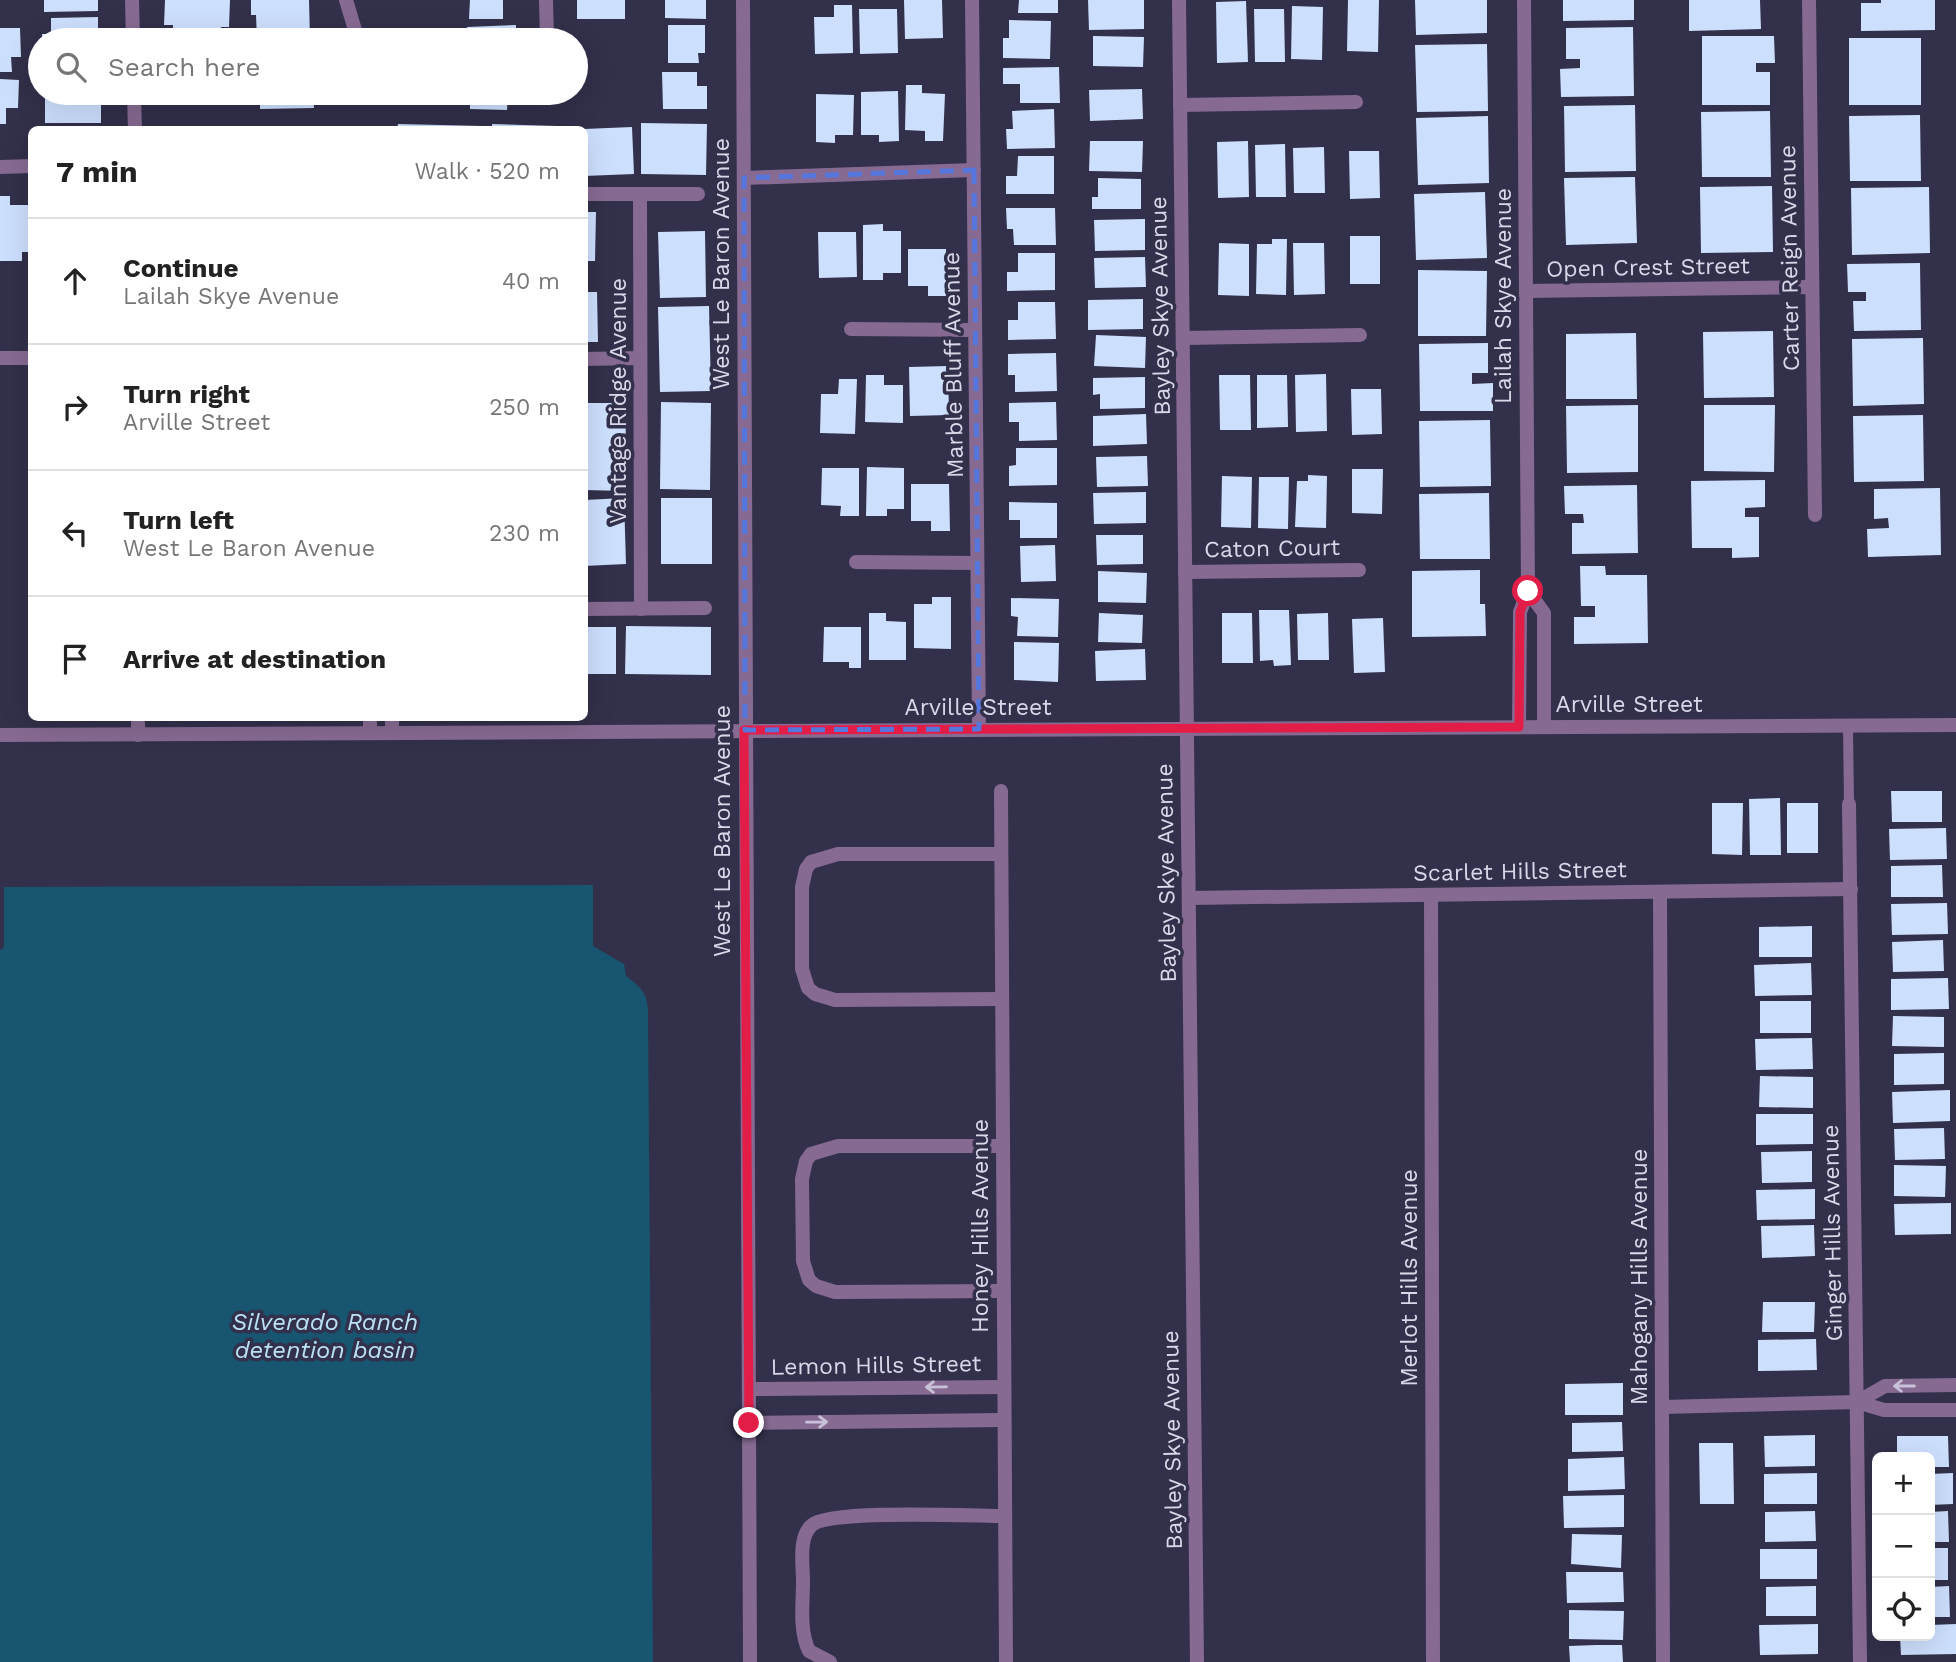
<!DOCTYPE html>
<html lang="en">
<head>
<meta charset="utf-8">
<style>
  body { margin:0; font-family:"Work Sans",sans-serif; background:#f6f6f6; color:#222 }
  .controls { position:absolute; right:21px; bottom:21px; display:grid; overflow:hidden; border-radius:10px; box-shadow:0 7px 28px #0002 }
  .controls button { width:63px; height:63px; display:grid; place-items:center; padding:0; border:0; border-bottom:2px solid #e0e0e0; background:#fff; color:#222; font:35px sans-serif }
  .stop { position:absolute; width:21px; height:21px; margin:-16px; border:5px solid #e11d48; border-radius:50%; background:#fff }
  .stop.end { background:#e11d48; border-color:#fff; box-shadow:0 2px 7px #0008 }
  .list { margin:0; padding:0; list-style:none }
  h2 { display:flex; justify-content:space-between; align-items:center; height:91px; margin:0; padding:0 28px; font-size:30px }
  h2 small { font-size:23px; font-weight:400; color:#767676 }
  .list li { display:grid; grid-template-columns:46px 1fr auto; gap:21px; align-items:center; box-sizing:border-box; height:126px; padding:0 28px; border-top:2px solid #e0e0e0 }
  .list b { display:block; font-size:26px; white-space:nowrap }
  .list p { margin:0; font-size:23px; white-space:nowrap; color:#767676 }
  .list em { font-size:23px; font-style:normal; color:#767676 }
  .icon { flex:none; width:38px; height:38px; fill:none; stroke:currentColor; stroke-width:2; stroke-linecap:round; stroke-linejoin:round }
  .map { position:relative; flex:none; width:1956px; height:1662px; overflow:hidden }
  .search { position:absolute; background:#fff; box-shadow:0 7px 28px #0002; left:28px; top:28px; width:560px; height:77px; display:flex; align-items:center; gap:18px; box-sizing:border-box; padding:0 24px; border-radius:38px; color:#767676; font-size:26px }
  .panel { position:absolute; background:#fff; box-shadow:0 7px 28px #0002; left:28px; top:126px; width:560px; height:595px; border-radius:10px }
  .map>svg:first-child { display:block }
  .water { fill:#185570 }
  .building { fill:#ccdffd }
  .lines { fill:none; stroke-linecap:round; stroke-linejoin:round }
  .service { stroke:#876a92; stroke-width:10 }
  .minor { stroke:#876a92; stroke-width:14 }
  .tertiary { stroke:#876a92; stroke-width:14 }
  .oneway { stroke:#c8c2d8 }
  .route { stroke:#e11d48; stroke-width:9 }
  .marked { fill:none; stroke:#57d; stroke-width:5; stroke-dasharray:14 9; stroke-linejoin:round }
  .labels { text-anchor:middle; stroke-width:7; stroke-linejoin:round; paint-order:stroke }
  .street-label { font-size:23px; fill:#d8d8e9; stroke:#32304a }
  .water-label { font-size:24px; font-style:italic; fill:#bae1f5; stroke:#32304a }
</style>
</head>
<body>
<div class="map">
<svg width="1956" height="1662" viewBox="0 0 1956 1662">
  <rect width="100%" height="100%" fill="#32304a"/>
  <path class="water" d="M593,885V946L624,964L626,976C640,986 647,993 648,1010L653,1662H0V950L4,947V887Z"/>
  <g class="building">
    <path d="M44,0H98V11L44,12Z"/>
    <path d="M165,0H230L229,27H221L220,40H173V25H164Z"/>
    <path d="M251,0H309L310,40H257L256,15H251Z"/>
    <path d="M470,0H503V19H469Z"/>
    <rect x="577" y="0" width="48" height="19"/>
    <path d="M665,0H706V19L665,18Z"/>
    <path d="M904,0H942L943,38L905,39Z"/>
    <path d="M1019,0H1058V13H1018Z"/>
    <path d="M1088,0H1144V29L1089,30Z"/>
    <path d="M1348,0H1379L1378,52L1347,51Z"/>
    <path d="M1415,0H1487V33L1416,35Z"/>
    <path d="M1563,0H1634V20L1563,21Z"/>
    <path d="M1689,0H1760L1761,29L1689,31Z"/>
    <path d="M1881,0H1935V30L1861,31V3H1881Z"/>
    <path d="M1246,1L1248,62L1217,63L1216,2Z"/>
    <path d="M834,5H852L853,53L815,54L814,17H834Z"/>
    <path d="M1292,6L1323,7L1322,60L1291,59Z"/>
    <path d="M859,9H897L898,53L860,54Z"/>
    <path d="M1254,9H1284L1285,62H1255Z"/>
    <path d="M98,17V33H107V40H42V34H51V18Z"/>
    <path d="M1009,20L1051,21L1050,59L1003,58V38H1009Z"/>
    <path d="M516,25V40H467V27Z"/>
    <path d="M668,25H705V53H698L699,63H668Z"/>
    <path d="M1633,27L1634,96L1561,97L1560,69L1580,68V59H1566V28Z"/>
    <path d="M0,28H20L21,57H11L12,72H0Z"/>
    <path d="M1093,36L1144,37L1143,67L1093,66Z"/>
    <path d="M1702,36H1774L1775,63H1756V72H1770V105H1702Z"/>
    <rect x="1849" y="38" width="72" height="67"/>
    <path d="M1487,44L1488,111L1417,112L1415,45Z"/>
    <path d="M1059,67L1060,103H1020V84H1003V68Z"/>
    <path d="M662,72H697V86H707V109H663Z"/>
    <path d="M0,79L19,80L18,108H6V124H0Z"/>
    <path d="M906,85H922V93L945,94L943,141H925V131L905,130Z"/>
    <path d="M1142,89L1143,119L1090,121L1089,90Z"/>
    <path d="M898,91L899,141L879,142V135H861V92Z"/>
    <rect x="45" y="93" width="56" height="30"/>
    <path d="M260,93H313L314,108L260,109Z"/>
    <path d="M470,93H508L507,110L470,109Z"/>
    <path d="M816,94L854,95L853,135H835V143L816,142Z"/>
    <path d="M1635,105L1636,171L1565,172L1564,106Z"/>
    <path d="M1054,109L1055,148L1007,149L1006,129H1013L1012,111Z"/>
    <path d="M1770,111L1771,177H1702L1701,112Z"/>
    <path d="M1920,115L1921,181H1850L1849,116Z"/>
    <path d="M1488,116L1489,183L1418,185L1416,118Z"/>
    <path d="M641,123L707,124L706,175L641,174Z"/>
    <path d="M398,124L483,126V130H397Z"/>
    <path d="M492,124L557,126V130H492Z"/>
    <path d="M632,127L634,174L584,176V129Z"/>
    <path d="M1090,141H1143L1142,172L1089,171Z"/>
    <path d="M1248,141L1249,197L1218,198L1217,142Z"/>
    <path d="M1285,144L1286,197H1256L1255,145Z"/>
    <path d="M1324,147L1325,193H1294L1293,148Z"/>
    <path d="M1349,151H1379L1380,198L1350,199Z"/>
    <path d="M1018,156H1054V194H1006V176H1017Z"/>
    <path d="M1635,177L1637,243L1566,245L1564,178Z"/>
    <path d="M1098,178L1141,179V209H1092V197H1098Z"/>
    <path d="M1772,186L1773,252L1701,253L1700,187Z"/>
    <path d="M1929,187L1930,253L1852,255L1851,188Z"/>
    <path d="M1485,192L1487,258L1416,260L1414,194Z"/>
    <path d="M0,196H10V205H32V252H22V261H0Z"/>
    <path d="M1006,208H1055L1056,245H1014L1013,229H1007Z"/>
    <path d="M584,212H596L595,261H584Z"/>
    <path d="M1145,219V250L1095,251L1094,220Z"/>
    <path d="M883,224V231H901V273H883V280H863V225Z"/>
    <path d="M705,231L706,297L660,298L658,232Z"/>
    <path d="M818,232H856L857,277L819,278Z"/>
    <rect x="1350" y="236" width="30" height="48"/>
    <path d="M1272,239H1287L1286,295L1256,294L1257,244H1272Z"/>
    <path d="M1219,243L1249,244V296L1218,295Z"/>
    <path d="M1293,243H1324L1325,294L1294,295Z"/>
    <path d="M908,249H946V296H928V286H908Z"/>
    <path d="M1018,253H1055V290L1007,291V272H1018Z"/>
    <path d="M1145,257L1146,287L1095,288L1094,258Z"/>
    <path d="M1920,263L1921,330L1854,331L1853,301H1866V292H1848L1847,264Z"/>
    <path d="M1418,270L1487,271L1486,336H1418Z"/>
    <path d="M584,292H597L598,342H584Z"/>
    <path d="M1143,299V329L1088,330V300Z"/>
    <path d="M1018,302H1055L1056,339L1008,340V320H1018Z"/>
    <path d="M709,306L711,391L660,392L658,307Z"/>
    <path d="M1773,331L1774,397L1704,398L1703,332Z"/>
    <path d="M1636,333L1637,399H1566V334Z"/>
    <path d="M1096,335L1146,337L1145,368L1094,366Z"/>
    <path d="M1923,338L1924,404L1853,406L1852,339Z"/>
    <path d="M1488,343V373H1472V384L1493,383V411H1420L1419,344Z"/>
    <path d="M1056,353L1057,391L1015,392V375H1008V354Z"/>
    <path d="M948,366L949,415L910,416L909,367Z"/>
    <path d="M1326,374L1327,431L1296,432L1295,375Z"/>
    <path d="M866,375H884V385H903V423L865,422Z"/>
    <path d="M1219,375H1250L1251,430H1220Z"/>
    <path d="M1257,375H1287L1288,427L1257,428Z"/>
    <path d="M1145,377V408L1100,409V394L1093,395V378Z"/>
    <path d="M839,379H857L855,434L820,433L821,394H838Z"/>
    <path d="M1351,389H1381L1382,434L1352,435Z"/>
    <path d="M661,402L711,403L710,490L660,489Z"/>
    <path d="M1056,402L1057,440L1019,441V422H1009V403Z"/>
    <path d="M584,403H626L625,491L584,490Z"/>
    <path d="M1638,405V472L1567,473L1566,406Z"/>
    <path d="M1704,405H1775L1774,472L1704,471Z"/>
    <path d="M1146,414L1147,444L1093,446V416Z"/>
    <path d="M1923,415L1924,481L1854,482L1853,416Z"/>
    <path d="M1490,420L1491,486L1420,487L1419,421Z"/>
    <path d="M1016,448H1057V485L1009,486V466L1016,465Z"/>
    <path d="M1147,456L1148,486L1097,487L1096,457Z"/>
    <path d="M867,467L904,468V509H887V516H866Z"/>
    <path d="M822,468H859V516H840L841,506L821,505Z"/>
    <path d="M1352,469H1383L1382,514L1352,513Z"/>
    <path d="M1308,475L1327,476L1326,528L1295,527L1297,481H1308Z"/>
    <path d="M1222,476L1252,477L1251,528L1221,527Z"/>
    <path d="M1259,477H1289L1288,529L1258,528Z"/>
    <path d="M1765,480V507L1745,508V517H1759V557L1732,558V548H1692L1691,481Z"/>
    <path d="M911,484H949L950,531H931V521H911Z"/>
    <path d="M1637,485L1638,553L1572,554V523H1584L1583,514H1565L1564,486Z"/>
    <path d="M1940,488L1941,555L1868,557L1867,529L1889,528L1888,518L1874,519V489Z"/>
    <path d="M1146,492V523L1094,524L1093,493Z"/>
    <path d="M1489,493L1490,559H1420L1419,494Z"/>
    <path d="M624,498L626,564L584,566V500Z"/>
    <rect x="661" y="498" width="51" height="66"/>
    <path d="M1009,502L1057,503V538H1020V520H1009Z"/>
    <path d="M1096,535H1143V564L1097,565Z"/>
    <path d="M1055,545L1056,581L1021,582L1020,546Z"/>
    <path d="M1580,566H1605L1606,575H1647L1648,643L1574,644V617H1595V606H1581Z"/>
    <path d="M1480,570V604H1485L1486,636L1412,637V571Z"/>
    <path d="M1098,571L1147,573L1146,603L1098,602Z"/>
    <path d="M932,597H951V649L914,648V604H932Z"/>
    <path d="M1011,598L1059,599L1058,637L1017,636L1018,617L1011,616Z"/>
    <path d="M1259,610H1289L1291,665L1274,666L1273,660L1260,661Z"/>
    <path d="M869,613H886V621L906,622V660H869Z"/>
    <path d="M1099,613L1143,615L1142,643L1098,642Z"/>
    <path d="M1222,613H1252L1253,663H1222Z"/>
    <path d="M1328,613L1329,660H1298L1297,614Z"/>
    <path d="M1383,618L1385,672L1354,673L1352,619Z"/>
    <path d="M626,626L711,627V675L625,674Z"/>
    <rect x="584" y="627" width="32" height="47"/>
    <path d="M824,627H861V668H849V662H823Z"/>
    <path d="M1014,642L1059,643L1058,682L1014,680Z"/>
    <path d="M1145,649L1146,680L1096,681L1095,651Z"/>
    <path d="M1891,791H1942V822H1892Z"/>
    <path d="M1780,798L1781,855H1750L1749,799Z"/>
    <path d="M1712,803H1743L1742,855L1712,854Z"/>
    <rect x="1787" y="803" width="31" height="50"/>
    <path d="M1946,828L1947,859L1890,860L1889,829Z"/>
    <path d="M1942,865L1943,897H1891V866Z"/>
    <path d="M1947,903L1948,934L1892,935L1891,904Z"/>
    <path d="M1812,926V957H1759V927Z"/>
    <path d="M1943,940L1944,971L1893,972L1892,942Z"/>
    <path d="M1811,963L1812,995L1755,996L1754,965Z"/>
    <path d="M1948,978L1949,1009L1891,1010V979Z"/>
    <rect x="1760" y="1001" width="51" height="32"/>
    <path d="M1893,1016L1944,1017V1047L1892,1046Z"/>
    <path d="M1812,1038L1813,1069L1756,1070L1755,1039Z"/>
    <path d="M1944,1053V1084L1894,1085V1054Z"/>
    <path d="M1760,1076L1813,1077V1108L1759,1107Z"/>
    <path d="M1950,1090V1121L1893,1123L1892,1092Z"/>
    <path d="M1756,1114H1813V1144L1756,1145Z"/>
    <path d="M1944,1128L1945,1159L1895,1160L1894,1129Z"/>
    <path d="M1812,1151V1182L1762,1183L1761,1152Z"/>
    <path d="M1894,1165L1946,1166L1945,1197L1894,1196Z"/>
    <path d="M1815,1189V1219L1757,1220L1756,1190Z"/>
    <path d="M1951,1203V1234L1895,1235L1894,1204Z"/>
    <path d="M1814,1225L1815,1256L1762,1258L1761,1226Z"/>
    <path d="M1763,1302H1815L1814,1332H1762Z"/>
    <path d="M1816,1339L1817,1370L1758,1371V1340Z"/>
    <path d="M1623,1383V1415H1565V1384Z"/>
    <path d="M1622,1422L1623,1451L1572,1452V1423Z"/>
    <path d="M1815,1435V1466L1765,1467L1764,1436Z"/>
    <path d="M1897,1436H1948L1949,1467H1930V1457H1897Z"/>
    <path d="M1699,1443H1733L1734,1504H1700Z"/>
    <path d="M1624,1457L1625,1489L1568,1491V1459Z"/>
    <path d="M1817,1473V1504H1764V1474Z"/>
    <path d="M1953,1473V1504L1930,1505V1474Z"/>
    <path d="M1624,1495V1527L1564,1528L1563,1496Z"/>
    <path d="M1815,1511L1816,1541L1765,1542V1512Z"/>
    <path d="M1948,1511L1949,1542H1930V1512Z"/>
    <path d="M1572,1534L1622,1535L1621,1568L1571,1564Z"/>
    <rect x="1930" y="1548" width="18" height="32"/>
    <rect x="1760" y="1549" width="57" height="30"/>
    <path d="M1566,1572H1623L1624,1602L1567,1603Z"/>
    <path d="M1816,1586V1616H1766V1587Z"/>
    <path d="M1949,1586L1950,1617H1930V1587Z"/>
    <path d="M1569,1610L1624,1611L1623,1640L1569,1639Z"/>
    <path d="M1818,1624V1654L1760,1655L1759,1625Z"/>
    <path d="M1956,1624V1654L1901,1655L1900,1636H1930V1625Z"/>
    <path d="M1596,1645H1622L1623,1662H1570L1569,1646Z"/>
  </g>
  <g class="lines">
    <path class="service" d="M1848,726L1849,804"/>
    <g class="minor">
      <path d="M132,0L133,40"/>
      <path d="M346,0L358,40"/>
      <path d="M546,0L547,40"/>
      <path d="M743,0L750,1662"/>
      <path d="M972,0L979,729"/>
      <path d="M1179,0L1197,1662"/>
      <path d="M1809,0L1815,515"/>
      <path d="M134,93L135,130"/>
      <path d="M1180,105L1356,102"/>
      <path d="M0,167L32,166"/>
      <path d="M744,178L974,170"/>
      <path d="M584,194H698"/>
      <path d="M640,194L641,609"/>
      <path d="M1526,291L1812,287"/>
      <path d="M851,329L975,330"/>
      <path d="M1183,338L1360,335"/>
      <path d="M0,358H32"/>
      <path d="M584,359L640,358"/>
      <path d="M856,562L977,563"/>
      <path d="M1185,572L1359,570"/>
      <path d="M1528,591L1544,613V727"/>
      <path d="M584,609L705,608"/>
      <path d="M370,718V731"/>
      <path d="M392,718V731"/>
      <path d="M1519,727L1520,612L1528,591L1524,0"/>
      <path d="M138,735V718"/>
      <path d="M1001,791L1006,1662"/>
      <path d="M1849,804L1860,1662"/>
      <path d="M1001,854H838L811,862L806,869L802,887V969L808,988L815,994L835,1000L1002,999"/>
      <path d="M1660,892L1663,1662"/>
      <path d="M1431,895L1433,1662"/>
      <path d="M1189,898L1851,889"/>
      <path d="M1003,1146H838L811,1154L806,1161L802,1179L803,1261L809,1280L816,1286L835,1292L1003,1291"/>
      <path d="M749,1389L1004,1387"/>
      <path d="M1857,1402L1885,1386L1956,1385"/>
      <path d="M1662,1407L1857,1402L1884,1410H1956"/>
      <path d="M749,1423L1004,1420"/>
      <path d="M830,1662L809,1651C799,1630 803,1604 803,1582C803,1565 798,1537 812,1525C831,1509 972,1516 1005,1516"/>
    </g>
    <path class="tertiary" d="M0,735L1956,725"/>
  </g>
  <defs><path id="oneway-shaft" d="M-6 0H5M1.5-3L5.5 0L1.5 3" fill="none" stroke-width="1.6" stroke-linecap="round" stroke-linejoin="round" transform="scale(1.75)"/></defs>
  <g class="oneway">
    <use href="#oneway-shaft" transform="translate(1904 1386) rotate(180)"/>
    <use href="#oneway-shaft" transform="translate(936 1387) rotate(179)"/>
    <use href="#oneway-shaft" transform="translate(817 1422) rotate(-1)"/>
  </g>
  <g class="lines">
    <path class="route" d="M749,1423L744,730L1519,727L1520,612L1528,591"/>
  </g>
  <path class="marked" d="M974,170L979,729L745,730L744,178Z"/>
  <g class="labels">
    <g class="street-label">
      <text transform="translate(1789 258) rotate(-91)" y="8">Carter Reign Avenue</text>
      <text transform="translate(721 264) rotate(-90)" y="8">West Le Baron Avenue</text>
      <text transform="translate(1648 267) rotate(-1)" y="8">Open Crest Street</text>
      <text transform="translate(1503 296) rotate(-90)" y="8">Lailah Skye Avenue</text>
      <text transform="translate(1160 306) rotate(-91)" y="8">Bayley Skye Avenue</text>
      <text transform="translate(953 365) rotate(-91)" y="8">Marble Bluff Avenue</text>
      <text transform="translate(618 401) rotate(-90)" y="8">Vantage Ridge Avenue</text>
      <text transform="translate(1272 548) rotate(-1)" y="8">Caton Court</text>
      <text x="1629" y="712">Arville Street</text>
      <text x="978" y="715">Arville Street</text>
      <text transform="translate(722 831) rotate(-90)" y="8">West Le Baron Avenue</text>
      <text transform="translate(1520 871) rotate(-1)" y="8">Scarlet Hills Street</text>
      <text transform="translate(1166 873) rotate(-91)" y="8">Bayley Skye Avenue</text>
      <text transform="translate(980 1226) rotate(-90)" y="8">Honey Hills Avenue</text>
      <text transform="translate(1832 1233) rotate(-91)" y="8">Ginger Hills Avenue</text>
      <text transform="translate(1639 1277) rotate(-90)" y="8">Mahogany Hills Avenue</text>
      <text transform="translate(1409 1278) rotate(-90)" y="8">Merlot Hills Avenue</text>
      <text transform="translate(876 1365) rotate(-1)" y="8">Lemon Hills Street</text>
      <text transform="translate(1172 1440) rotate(-91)" y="8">Bayley Skye Avenue</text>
    </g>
    <g class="water-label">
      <text x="325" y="1330">Silverado Ranch<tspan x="325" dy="28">detention basin</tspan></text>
    </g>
  </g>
</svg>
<div class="controls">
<button>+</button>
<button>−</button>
<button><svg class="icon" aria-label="locate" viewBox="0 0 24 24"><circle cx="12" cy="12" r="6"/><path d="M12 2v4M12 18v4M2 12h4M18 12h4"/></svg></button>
</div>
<div class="stop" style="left:1528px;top:591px"></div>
<div class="stop end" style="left:749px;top:1423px"></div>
<div class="search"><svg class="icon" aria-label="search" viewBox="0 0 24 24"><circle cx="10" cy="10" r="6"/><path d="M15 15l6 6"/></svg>Search here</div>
<section class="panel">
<h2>7 min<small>Walk · 520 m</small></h2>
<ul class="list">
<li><svg class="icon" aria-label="ahead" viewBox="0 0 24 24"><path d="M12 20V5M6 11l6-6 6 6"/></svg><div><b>Continue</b><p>Lailah Skye Avenue</p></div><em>40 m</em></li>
<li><svg class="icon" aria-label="right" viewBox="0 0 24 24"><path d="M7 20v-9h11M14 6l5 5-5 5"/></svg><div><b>Turn right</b><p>Arville Street</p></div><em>250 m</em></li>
<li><svg class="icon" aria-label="left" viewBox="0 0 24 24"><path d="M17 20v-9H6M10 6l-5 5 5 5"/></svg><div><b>Turn left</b><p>West Le Baron Avenue</p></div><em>230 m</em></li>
<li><svg class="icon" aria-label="arrive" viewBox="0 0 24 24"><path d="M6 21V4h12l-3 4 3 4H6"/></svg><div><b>Arrive at destination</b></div></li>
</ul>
</section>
</div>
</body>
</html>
